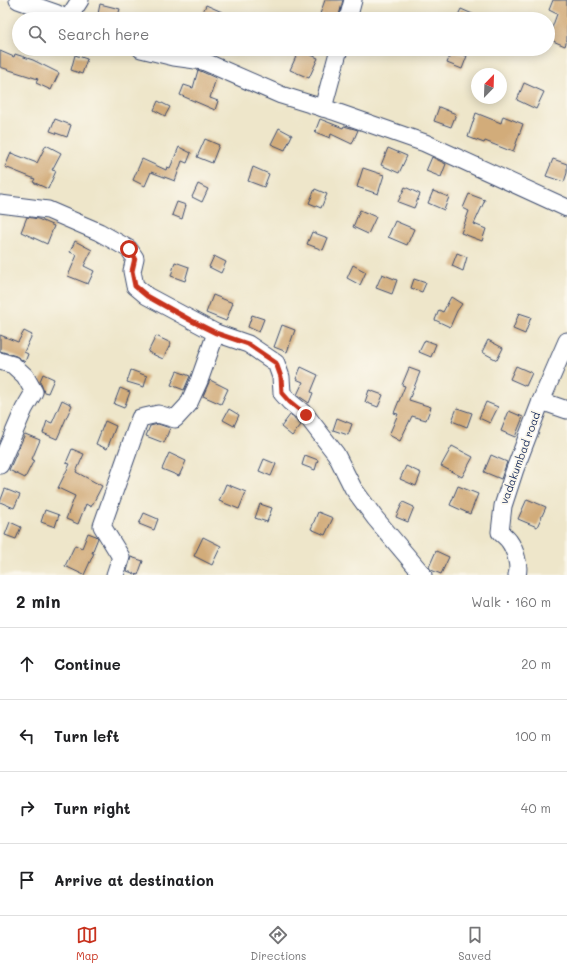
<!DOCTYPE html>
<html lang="en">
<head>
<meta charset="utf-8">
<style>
  body { margin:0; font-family:Mali,sans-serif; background:#f2f2f2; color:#202124 }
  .compass { position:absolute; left:471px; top:68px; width:36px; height:36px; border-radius:50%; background:#fff; box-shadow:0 2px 10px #0003; rotate:23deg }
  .stop { position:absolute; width:12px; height:12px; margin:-9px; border:3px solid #c8321e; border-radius:50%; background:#fff }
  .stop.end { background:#c8321e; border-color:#fff; box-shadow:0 1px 4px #0008 }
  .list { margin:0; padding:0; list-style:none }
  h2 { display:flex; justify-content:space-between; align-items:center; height:52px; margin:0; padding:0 16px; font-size:17px }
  h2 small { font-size:13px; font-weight:400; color:#757577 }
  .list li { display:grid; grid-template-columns:26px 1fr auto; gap:12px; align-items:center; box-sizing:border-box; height:72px; padding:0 16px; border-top:1px solid #e0e0e0 }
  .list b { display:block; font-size:15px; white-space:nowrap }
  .list em { font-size:13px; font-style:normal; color:#757577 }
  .icon { flex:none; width:22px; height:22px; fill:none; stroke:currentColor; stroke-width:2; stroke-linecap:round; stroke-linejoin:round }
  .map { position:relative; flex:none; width:567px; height:575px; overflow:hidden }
  .search { position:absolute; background:#fff; box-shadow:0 2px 10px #0003; left:12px; right:12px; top:12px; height:44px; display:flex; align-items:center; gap:10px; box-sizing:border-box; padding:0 14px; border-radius:22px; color:#757577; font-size:15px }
  .sheet { height:340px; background:#fff }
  nav { display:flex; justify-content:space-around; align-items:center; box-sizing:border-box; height:56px; border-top:1px solid #e0e0e0; background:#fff; font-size:11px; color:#757577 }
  nav a { display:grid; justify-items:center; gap:2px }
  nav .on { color:#c8321e }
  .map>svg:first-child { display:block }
  .building { fill:#d2ac7a }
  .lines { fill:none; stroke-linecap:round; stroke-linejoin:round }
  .minor-casing { stroke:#3b4a6e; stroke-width:19 }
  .minor { stroke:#fff; stroke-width:17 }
  .route { stroke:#c8321e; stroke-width:5 }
  .labels { text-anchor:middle; stroke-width:3.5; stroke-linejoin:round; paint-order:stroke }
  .street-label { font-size:11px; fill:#1b2f5e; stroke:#fbf7ec }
</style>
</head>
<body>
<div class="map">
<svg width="567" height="575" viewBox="0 0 567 575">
  <rect width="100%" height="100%" fill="#fbf7ec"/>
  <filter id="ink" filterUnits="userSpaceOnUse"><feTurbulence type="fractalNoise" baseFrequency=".025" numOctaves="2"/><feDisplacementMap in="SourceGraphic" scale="8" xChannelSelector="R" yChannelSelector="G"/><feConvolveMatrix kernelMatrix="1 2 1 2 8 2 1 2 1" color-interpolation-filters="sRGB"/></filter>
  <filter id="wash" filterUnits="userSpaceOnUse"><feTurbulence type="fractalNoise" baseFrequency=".012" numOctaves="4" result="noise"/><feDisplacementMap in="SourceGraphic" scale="16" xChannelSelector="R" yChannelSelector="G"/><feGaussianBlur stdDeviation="0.9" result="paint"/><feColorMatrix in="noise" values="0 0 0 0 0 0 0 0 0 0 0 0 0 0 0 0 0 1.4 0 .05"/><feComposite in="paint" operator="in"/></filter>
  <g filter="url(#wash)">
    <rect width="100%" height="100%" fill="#eee6ca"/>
    <g id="blocks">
      <g class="building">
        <path d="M325,0H343L338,19L320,14Z"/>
        <path d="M553,0H567V40L565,46L548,39L557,14L549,10Z"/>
        <path d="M100,4L120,9L117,19H97Z"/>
        <path d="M206,5L222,12L219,19H200Z"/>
        <path d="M461,9L484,19H456Z"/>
        <path d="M299,50L318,58L309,78L290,70Z"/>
        <path d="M0,51L14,57L15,54L33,60L59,73L51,90L36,83L38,79L0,67Z"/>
        <path d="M452,51L467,56L462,69L447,63Z"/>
        <path d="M75,55L87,59L82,74L71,70Z"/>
        <path d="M198,70L216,78L210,98L218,101L215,110L180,95L184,85L193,88Z"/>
        <path d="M524,83L544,92L536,109L517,100Z"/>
        <path d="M158,101L170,107L165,116L154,110Z"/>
        <path d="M439,107L456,114L451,127L434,121Z"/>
        <path d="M476,113L501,123L503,116L523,124L513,152L485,141L484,143L468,137Z"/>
        <path d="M55,119L71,125L67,137L50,131Z"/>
        <path d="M320,119L343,128L344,126L358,130L352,144L331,134L330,138L315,132Z"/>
        <path d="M279,128L292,135L285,150L271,144Z"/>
        <path d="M205,139L219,145L212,163L197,157Z"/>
        <path d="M46,145L61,153L52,170L56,171L48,189L33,182L35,179L5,167L11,153L37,163Z"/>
        <path d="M179,147L191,153L187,163L182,161L175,181L151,172L145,186L133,180L142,159L166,170L167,167L170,168Z"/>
        <path d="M388,148L407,156L399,173L381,165Z"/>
        <path d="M432,157L446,164L441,177L426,171Z"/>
        <path d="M553,159L567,164V173L564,182L546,176Z"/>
        <path d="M253,167L269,174L264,187L248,181Z"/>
        <path d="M363,168L384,175L378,194L357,187Z"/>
        <path d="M198,184L208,189L202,202L192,197Z"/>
        <path d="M405,187L420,194L414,208L398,202Z"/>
        <path d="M315,189L327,194L321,208L309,203Z"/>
        <path d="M433,191L449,197L444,210L428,203Z"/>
        <path d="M469,194L485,200L474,224L486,229L482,241L461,233L469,211L463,208Z"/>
        <path d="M177,202L186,205L182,219L172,215Z"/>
        <path d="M360,210L376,217L368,234L353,227Z"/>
        <path d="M27,217L38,219L54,226L47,244L21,232Z"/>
        <path d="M395,221L414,229L407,245L388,237Z"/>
        <path d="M312,232L328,238L323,250L307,244Z"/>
        <path d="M75,241L92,250L84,266L94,271L88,284L68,276L77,255L70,252Z"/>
        <path d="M457,253L467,257L463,271L452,266Z"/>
        <path d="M214,256L226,262L221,273L209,267Z"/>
        <path d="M175,262L189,267L185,281L171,276Z"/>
        <path d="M353,265L366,272L360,285L347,278Z"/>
        <path d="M382,274L397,280L392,294L376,288Z"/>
        <path d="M414,279L426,283L422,292L411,288Z"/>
        <path d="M213,295L233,303L226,321L206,313Z"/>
        <path d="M451,297L462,304L457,311L450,327L435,320L439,310L443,312Z"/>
        <path d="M519,313L531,317L525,334L513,329Z"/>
        <path d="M252,315L264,319L259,332L248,327Z"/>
        <path d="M282,325L295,330L287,352L274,347Z"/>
        <path d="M24,331L32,335L24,352L28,354L25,362L16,356L0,351V335L18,342Z"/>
        <path d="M156,336L171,343L163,359L148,352Z"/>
        <path d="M425,340L436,344L431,357L419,352Z"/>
        <path d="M488,340L503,348L497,360L482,352Z"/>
        <path d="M516,366L532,373L526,386L510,379Z"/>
        <path d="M301,367L318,375L311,392L313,393L309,403L297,395L303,382L296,379Z"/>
        <path d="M409,368L420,372L409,400L431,407L426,420L412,416L400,441L389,435L398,414L394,413L405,386L402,385Z"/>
        <path d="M131,370L147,376L144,387L127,382Z"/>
        <path d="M177,371L190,376L184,390L171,385Z"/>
        <path d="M43,374L54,379L48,393L44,392L40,381Z"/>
        <path d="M210,380L228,389L221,404L203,396Z"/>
        <path d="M120,388L130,392L124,408L114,404Z"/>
        <path d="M369,390L383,395L378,407L365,402Z"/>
        <path d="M62,400L72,405L57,439L43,433L47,421L52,423Z"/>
        <path d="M486,402L498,407L490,423L479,418Z"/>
        <path d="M457,408L472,413L467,427L452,421Z"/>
        <path d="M229,409L239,415L234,426L223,420Z"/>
        <path d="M509,411L523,417L515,437L501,431Z"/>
        <path d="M290,415L301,425L292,436L281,427Z"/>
        <path d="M337,418L352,424L348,435L333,430Z"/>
        <path d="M105,421L116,426L107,449L96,444Z"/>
        <path d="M158,424L170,428L164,443L146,436L150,426Z"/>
        <path d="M25,434L40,440L32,459L34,460L25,478L9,470Z"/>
        <path d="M452,446L473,457L462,477L441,466Z"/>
        <path d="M72,449L84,454L76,472L102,486L91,507L86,504L78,524L66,519L75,496L58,488L70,464L66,463Z"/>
        <path d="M169,453L186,461L179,476L162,469Z"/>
        <path d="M305,455L318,460L315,470L302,465Z"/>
        <path d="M491,455L507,462L501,479L484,472Z"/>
        <path d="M264,459L276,464L271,476L259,471Z"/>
        <path d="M406,466L421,473L416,486L400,479Z"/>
        <path d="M226,484L246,492L239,509L219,501Z"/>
        <path d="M458,486L478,494L470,514L450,505Z"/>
        <path d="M5,489L20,495L14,508L0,502Z"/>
        <path d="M527,499L546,507L537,527L518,519Z"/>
        <path d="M403,502L414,507L408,522L396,517Z"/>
        <path d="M260,504L272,508L267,522L255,518Z"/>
        <path d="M45,510L59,515L55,527L41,522Z"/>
        <path d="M318,512L333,518L325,535L311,529Z"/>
        <path d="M144,513L158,519L154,530L139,524Z"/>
        <path d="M10,522L21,527L16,539L5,535Z"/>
        <path d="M88,533L96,536L98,538L92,553H94L84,575L65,566L75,545L82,548Z"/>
        <path d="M203,537L221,546L212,565L194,556Z"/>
        <path d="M436,551L449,557L441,574L431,570L429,567Z"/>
        <path d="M131,557L143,561L138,575L127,571Z"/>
      </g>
    </g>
  </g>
  <g filter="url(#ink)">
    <use href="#blocks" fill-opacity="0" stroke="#3b4a6e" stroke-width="1"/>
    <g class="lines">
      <g class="minor-casing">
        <g id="minor">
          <path d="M18,0L55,13L68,19"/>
          <path d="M71,14L80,0"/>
          <path d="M348,19L353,0"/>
          <path d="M141,49L174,57L203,61L281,95L336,112L425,143L567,208"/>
          <path d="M323,108L339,49"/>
          <path d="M0,204L48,210L99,232L129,249L135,258L132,271L135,286L147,296L216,333L248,344L276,363L281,377L282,393L290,402L306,415L336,454L353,488L375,518L423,575"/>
          <path d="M0,361L13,365L25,376L34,392L24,409L0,465"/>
          <path d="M541,401L567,410"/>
          <path d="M115,575L121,557L102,526L140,418L158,414L175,419L188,405L199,381L216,333"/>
          <path d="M517,575C520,566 515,549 509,541C507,538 503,535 500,532L503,506L515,469L541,401L567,341"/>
        </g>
      </g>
      <use href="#minor" class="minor"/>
    </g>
  </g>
  <g class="lines" filter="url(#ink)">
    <path class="route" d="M129,249L135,258L132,271L135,286L147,296L190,320L216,333L248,344L276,363L281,377L282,393L290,402L306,415"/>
  </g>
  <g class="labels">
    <g class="street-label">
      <text transform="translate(520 458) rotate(-70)" y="4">vadakumbad road</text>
    </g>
  </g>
</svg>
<svg class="compass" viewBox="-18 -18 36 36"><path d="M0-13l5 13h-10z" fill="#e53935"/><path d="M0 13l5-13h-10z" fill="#757577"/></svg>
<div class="stop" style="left:129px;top:249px"></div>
<div class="stop end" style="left:306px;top:415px"></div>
<div class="search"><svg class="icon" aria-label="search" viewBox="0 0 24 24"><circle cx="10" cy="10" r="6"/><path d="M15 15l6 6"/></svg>Search here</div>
</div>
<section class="sheet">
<h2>2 min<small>Walk · 160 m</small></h2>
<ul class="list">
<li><svg class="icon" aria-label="ahead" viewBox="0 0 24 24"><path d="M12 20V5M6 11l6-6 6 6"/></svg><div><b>Continue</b></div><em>20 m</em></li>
<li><svg class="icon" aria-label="left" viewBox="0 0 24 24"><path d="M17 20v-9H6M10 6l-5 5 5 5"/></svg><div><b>Turn left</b></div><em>100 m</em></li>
<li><svg class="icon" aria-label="right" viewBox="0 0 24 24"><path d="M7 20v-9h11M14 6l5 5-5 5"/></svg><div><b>Turn right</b></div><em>40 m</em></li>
<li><svg class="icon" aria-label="arrive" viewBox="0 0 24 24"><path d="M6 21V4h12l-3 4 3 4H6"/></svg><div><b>Arrive at destination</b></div></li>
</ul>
</section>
<nav>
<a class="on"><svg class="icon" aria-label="map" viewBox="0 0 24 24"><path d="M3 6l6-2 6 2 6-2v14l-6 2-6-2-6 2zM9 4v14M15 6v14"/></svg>Map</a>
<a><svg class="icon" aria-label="directions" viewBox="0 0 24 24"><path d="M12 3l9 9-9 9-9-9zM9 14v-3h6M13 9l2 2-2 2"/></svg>Directions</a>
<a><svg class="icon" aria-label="saved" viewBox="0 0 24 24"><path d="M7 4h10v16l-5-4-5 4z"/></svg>Saved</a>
</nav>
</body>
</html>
